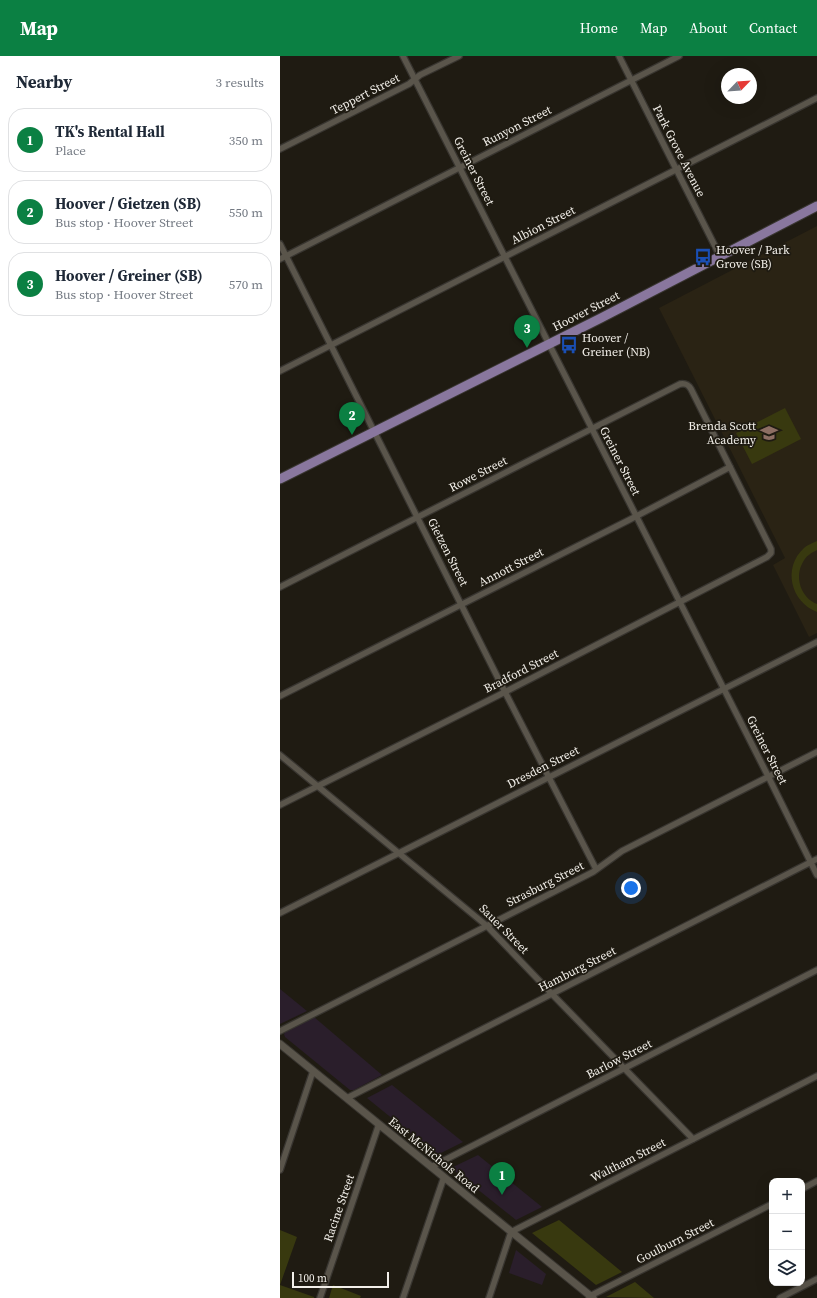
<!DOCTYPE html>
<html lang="en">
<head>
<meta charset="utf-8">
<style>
  body { margin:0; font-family:"Source Serif 4",serif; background:#f6f6f7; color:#1f2937 }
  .controls { position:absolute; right:12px; bottom:12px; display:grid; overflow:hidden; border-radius:8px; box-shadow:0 4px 16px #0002 }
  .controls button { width:36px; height:36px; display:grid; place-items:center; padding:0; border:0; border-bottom:1px solid #e0e1e3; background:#fff; color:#1f2937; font:20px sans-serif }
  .compass { position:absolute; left:441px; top:12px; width:36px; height:36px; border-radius:50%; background:#fff; box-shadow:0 4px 16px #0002; rotate:65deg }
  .scale { position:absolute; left:12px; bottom:10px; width:97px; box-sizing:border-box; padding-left:4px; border:2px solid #f2efe9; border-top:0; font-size:11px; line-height:14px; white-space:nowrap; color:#f2efe9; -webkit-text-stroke:3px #1f1b12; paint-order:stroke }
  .you { position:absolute; left:351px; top:832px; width:14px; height:14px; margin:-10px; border:3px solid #fff; border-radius:50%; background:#1a73e8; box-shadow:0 0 0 6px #1a73e833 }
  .badge { display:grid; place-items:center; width:26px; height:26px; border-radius:50%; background:#0b8043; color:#fff; font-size:13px; font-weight:700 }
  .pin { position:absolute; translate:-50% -33px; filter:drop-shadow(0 1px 2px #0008) }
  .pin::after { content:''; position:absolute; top:21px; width:14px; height:12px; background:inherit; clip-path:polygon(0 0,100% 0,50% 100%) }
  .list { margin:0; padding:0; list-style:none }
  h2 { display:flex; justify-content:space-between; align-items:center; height:52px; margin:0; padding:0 16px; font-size:17px }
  h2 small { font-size:13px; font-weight:400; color:#747a83 }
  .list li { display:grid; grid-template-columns:26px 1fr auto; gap:12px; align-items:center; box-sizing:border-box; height:64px; margin:0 8px 8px; padding:0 8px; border:1px solid #e0e1e3; border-radius:16px }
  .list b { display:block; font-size:15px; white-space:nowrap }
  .list p { margin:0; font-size:13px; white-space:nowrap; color:#747a83 }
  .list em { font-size:13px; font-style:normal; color:#747a83 }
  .icon { flex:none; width:22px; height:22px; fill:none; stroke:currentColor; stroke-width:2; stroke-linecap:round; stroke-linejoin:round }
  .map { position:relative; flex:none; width:537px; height:1242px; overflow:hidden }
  header { display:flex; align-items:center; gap:24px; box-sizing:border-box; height:56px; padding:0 20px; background:#0b8043; color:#fff }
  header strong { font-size:19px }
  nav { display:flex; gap:22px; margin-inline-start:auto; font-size:14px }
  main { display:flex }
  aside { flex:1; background:#fff }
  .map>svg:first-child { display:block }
  .commercial { fill:#2a1e2b }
  .built { fill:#2a2314 }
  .green { fill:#38390f }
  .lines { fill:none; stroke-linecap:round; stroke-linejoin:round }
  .minor-casing { stroke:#383530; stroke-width:8 }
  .tertiary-casing { stroke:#383530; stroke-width:9 }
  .primary-casing { stroke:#383530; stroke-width:11 }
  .minor { stroke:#5a554b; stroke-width:5.5 }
  .tertiary { stroke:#5a554b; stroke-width:7 }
  .primary { stroke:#89779e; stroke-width:9 }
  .labels { text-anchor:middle; stroke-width:3.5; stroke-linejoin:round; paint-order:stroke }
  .street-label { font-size:12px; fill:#f2efe9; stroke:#1f1b12 }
  .poi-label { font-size:12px; fill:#f2efe9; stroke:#1f1b12; text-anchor:start }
</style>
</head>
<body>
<header>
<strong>Map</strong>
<nav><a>Home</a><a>Map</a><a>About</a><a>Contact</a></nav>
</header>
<main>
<aside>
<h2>Nearby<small>3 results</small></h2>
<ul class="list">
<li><span class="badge">1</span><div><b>TK's Rental Hall</b><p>Place</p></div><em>350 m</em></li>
<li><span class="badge">2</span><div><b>Hoover / Gietzen (SB)</b><p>Bus stop · Hoover Street</p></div><em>550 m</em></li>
<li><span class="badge">3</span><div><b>Hoover / Greiner (SB)</b><p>Bus stop · Hoover Street</p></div><em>570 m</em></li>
</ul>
</aside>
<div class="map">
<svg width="537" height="1242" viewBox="0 0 537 1242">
  <rect width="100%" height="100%" fill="#1f1b12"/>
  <g class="commercial">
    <path d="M0,933L27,955L0,968Z"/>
    <path d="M34,961L102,1019L74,1034H70L5,981L4,978L6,975Z"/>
    <path d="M112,1029L183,1086L157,1099L87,1042Z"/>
    <path d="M198,1099L262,1151L236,1164L171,1112Z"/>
    <path d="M236,1194L266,1218L262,1229L229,1217Z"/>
  </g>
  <path class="built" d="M537,170V577L529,581L493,509L505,502L379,252Z"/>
  <g class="green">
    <path d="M505,352L521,383L472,408L456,377Z"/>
    <path d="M537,485V494C531,497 526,500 523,506C514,521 521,542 537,548V556C511,546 502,512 524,492C527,489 533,487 537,485Z"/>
    <path d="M279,1164L342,1216L316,1229L252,1177Z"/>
    <path d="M0,1174L17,1181L0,1229L34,1241V1242H0Z"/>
    <path d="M355,1226L374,1242L326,1241Z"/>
    <path d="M53,1229L81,1240L80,1242H49Z"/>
  </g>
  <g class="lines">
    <g class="minor-casing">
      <g id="minor">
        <path d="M123,0L488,720L537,819"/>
        <path d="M339,0L440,200"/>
        <path d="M0,93L129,28L140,19L179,0"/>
        <path d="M0,188L225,636L316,813"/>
        <path d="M0,203L399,0"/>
        <path d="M0,315L537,42"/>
        <path d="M0,531L400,328C405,327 408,328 411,333L491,493V497L487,501L225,636L0,749"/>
        <path d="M0,640L349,464L450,411"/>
        <path d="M0,699L207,870L272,938L413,1083"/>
        <path d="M0,857L537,586"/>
        <path d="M0,975L313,816L342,795L537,696"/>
        <path d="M67,1042L537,803"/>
        <path d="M151,1111L537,914"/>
        <path d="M0,1114L33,1015"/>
        <path d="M522,1133L537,1125"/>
        <path d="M40,1242L99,1068"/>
        <path d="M123,1242L164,1121"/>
        <path d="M209,1242L231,1176L537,1020"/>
        <path d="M309,1242L310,1240L492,1148"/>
        <path d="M500,1242L537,1223"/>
      </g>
    </g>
    <g class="tertiary-casing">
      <path id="tertiary" d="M0,988L313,1242"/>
    </g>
    <g class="primary-casing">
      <path id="primary" d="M0,423L321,262L537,150"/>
    </g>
    <use href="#minor" class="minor"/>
    <use href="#tertiary" class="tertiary"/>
    <use href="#primary" class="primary"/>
  </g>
  <defs>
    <g id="bus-bare" transform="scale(1.38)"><path d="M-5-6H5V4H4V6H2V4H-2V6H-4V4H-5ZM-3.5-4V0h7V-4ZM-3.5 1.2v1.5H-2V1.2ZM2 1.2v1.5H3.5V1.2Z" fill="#1a4fb4" stroke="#1f1b12" stroke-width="2.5" paint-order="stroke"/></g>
    <g id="school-bare" transform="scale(1.38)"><path d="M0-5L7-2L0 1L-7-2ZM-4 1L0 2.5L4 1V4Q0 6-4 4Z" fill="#8d6e63" stroke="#1f1b12" stroke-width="2.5" paint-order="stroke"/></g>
  </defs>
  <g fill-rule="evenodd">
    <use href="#bus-bare" x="423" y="201"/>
    <use href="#bus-bare" x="289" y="289"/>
    <use href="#school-bare" x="489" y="377"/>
  </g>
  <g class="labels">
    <g class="street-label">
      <text transform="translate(85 38) rotate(-27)" y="4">Teppert Street</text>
      <text transform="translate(237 70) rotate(-27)" y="4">Runyon Street</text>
      <text transform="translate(399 95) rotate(63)" y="4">Park Grove Avenue</text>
      <text transform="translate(194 115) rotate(63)" y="4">Greiner Street</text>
      <text transform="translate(263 169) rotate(-27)" y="4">Albion Street</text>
      <text transform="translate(306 255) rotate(-27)" y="4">Hoover Street</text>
      <text transform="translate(340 405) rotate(63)" y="4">Greiner Street</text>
      <text transform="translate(198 418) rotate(-27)" y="4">Rowe Street</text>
      <text transform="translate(168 496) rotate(63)" y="4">Gietzen Street</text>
      <text transform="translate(231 511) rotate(-27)" y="4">Annott Street</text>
      <text transform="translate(241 615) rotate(-27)" y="4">Bradford Street</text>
      <text transform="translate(487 694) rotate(63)" y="4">Greiner Street</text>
      <text transform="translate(263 711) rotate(-27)" y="4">Dresden Street</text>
      <text transform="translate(265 828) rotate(-27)" y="4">Strasburg Street</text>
      <text transform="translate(224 873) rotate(45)" y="4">Sauer Street</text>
      <text transform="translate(297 913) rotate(-27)" y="4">Hamburg Street</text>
      <text transform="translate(339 1003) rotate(-27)" y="4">Barlow Street</text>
      <text transform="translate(154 1099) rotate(39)" y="4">East McNichols Road</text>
      <text transform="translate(348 1104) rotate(-27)" y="4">Waltham Street</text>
      <text transform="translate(59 1152) rotate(-71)" y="4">Racine Street</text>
      <text transform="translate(395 1185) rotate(-27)" y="4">Goulburn Street</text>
    </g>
    <g class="poi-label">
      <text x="436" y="198">Hoover / Park<tspan x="436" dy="14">Grove (SB)</tspan></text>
      <text x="302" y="286">Hoover /<tspan x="302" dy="14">Greiner (NB)</tspan></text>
      <text x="476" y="374" text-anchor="end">Brenda Scott<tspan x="476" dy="14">Academy</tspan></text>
    </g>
  </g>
</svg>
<div class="controls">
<button>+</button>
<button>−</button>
<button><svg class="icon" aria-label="layers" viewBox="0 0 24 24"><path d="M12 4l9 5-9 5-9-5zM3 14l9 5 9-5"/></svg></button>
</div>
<svg class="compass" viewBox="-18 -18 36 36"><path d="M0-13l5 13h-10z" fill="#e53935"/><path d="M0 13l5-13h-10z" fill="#747a83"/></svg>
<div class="scale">100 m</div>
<div class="you"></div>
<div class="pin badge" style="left:222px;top:1139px">1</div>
<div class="pin badge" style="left:72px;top:379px">2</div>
<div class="pin badge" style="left:247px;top:292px">3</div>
</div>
</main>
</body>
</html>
